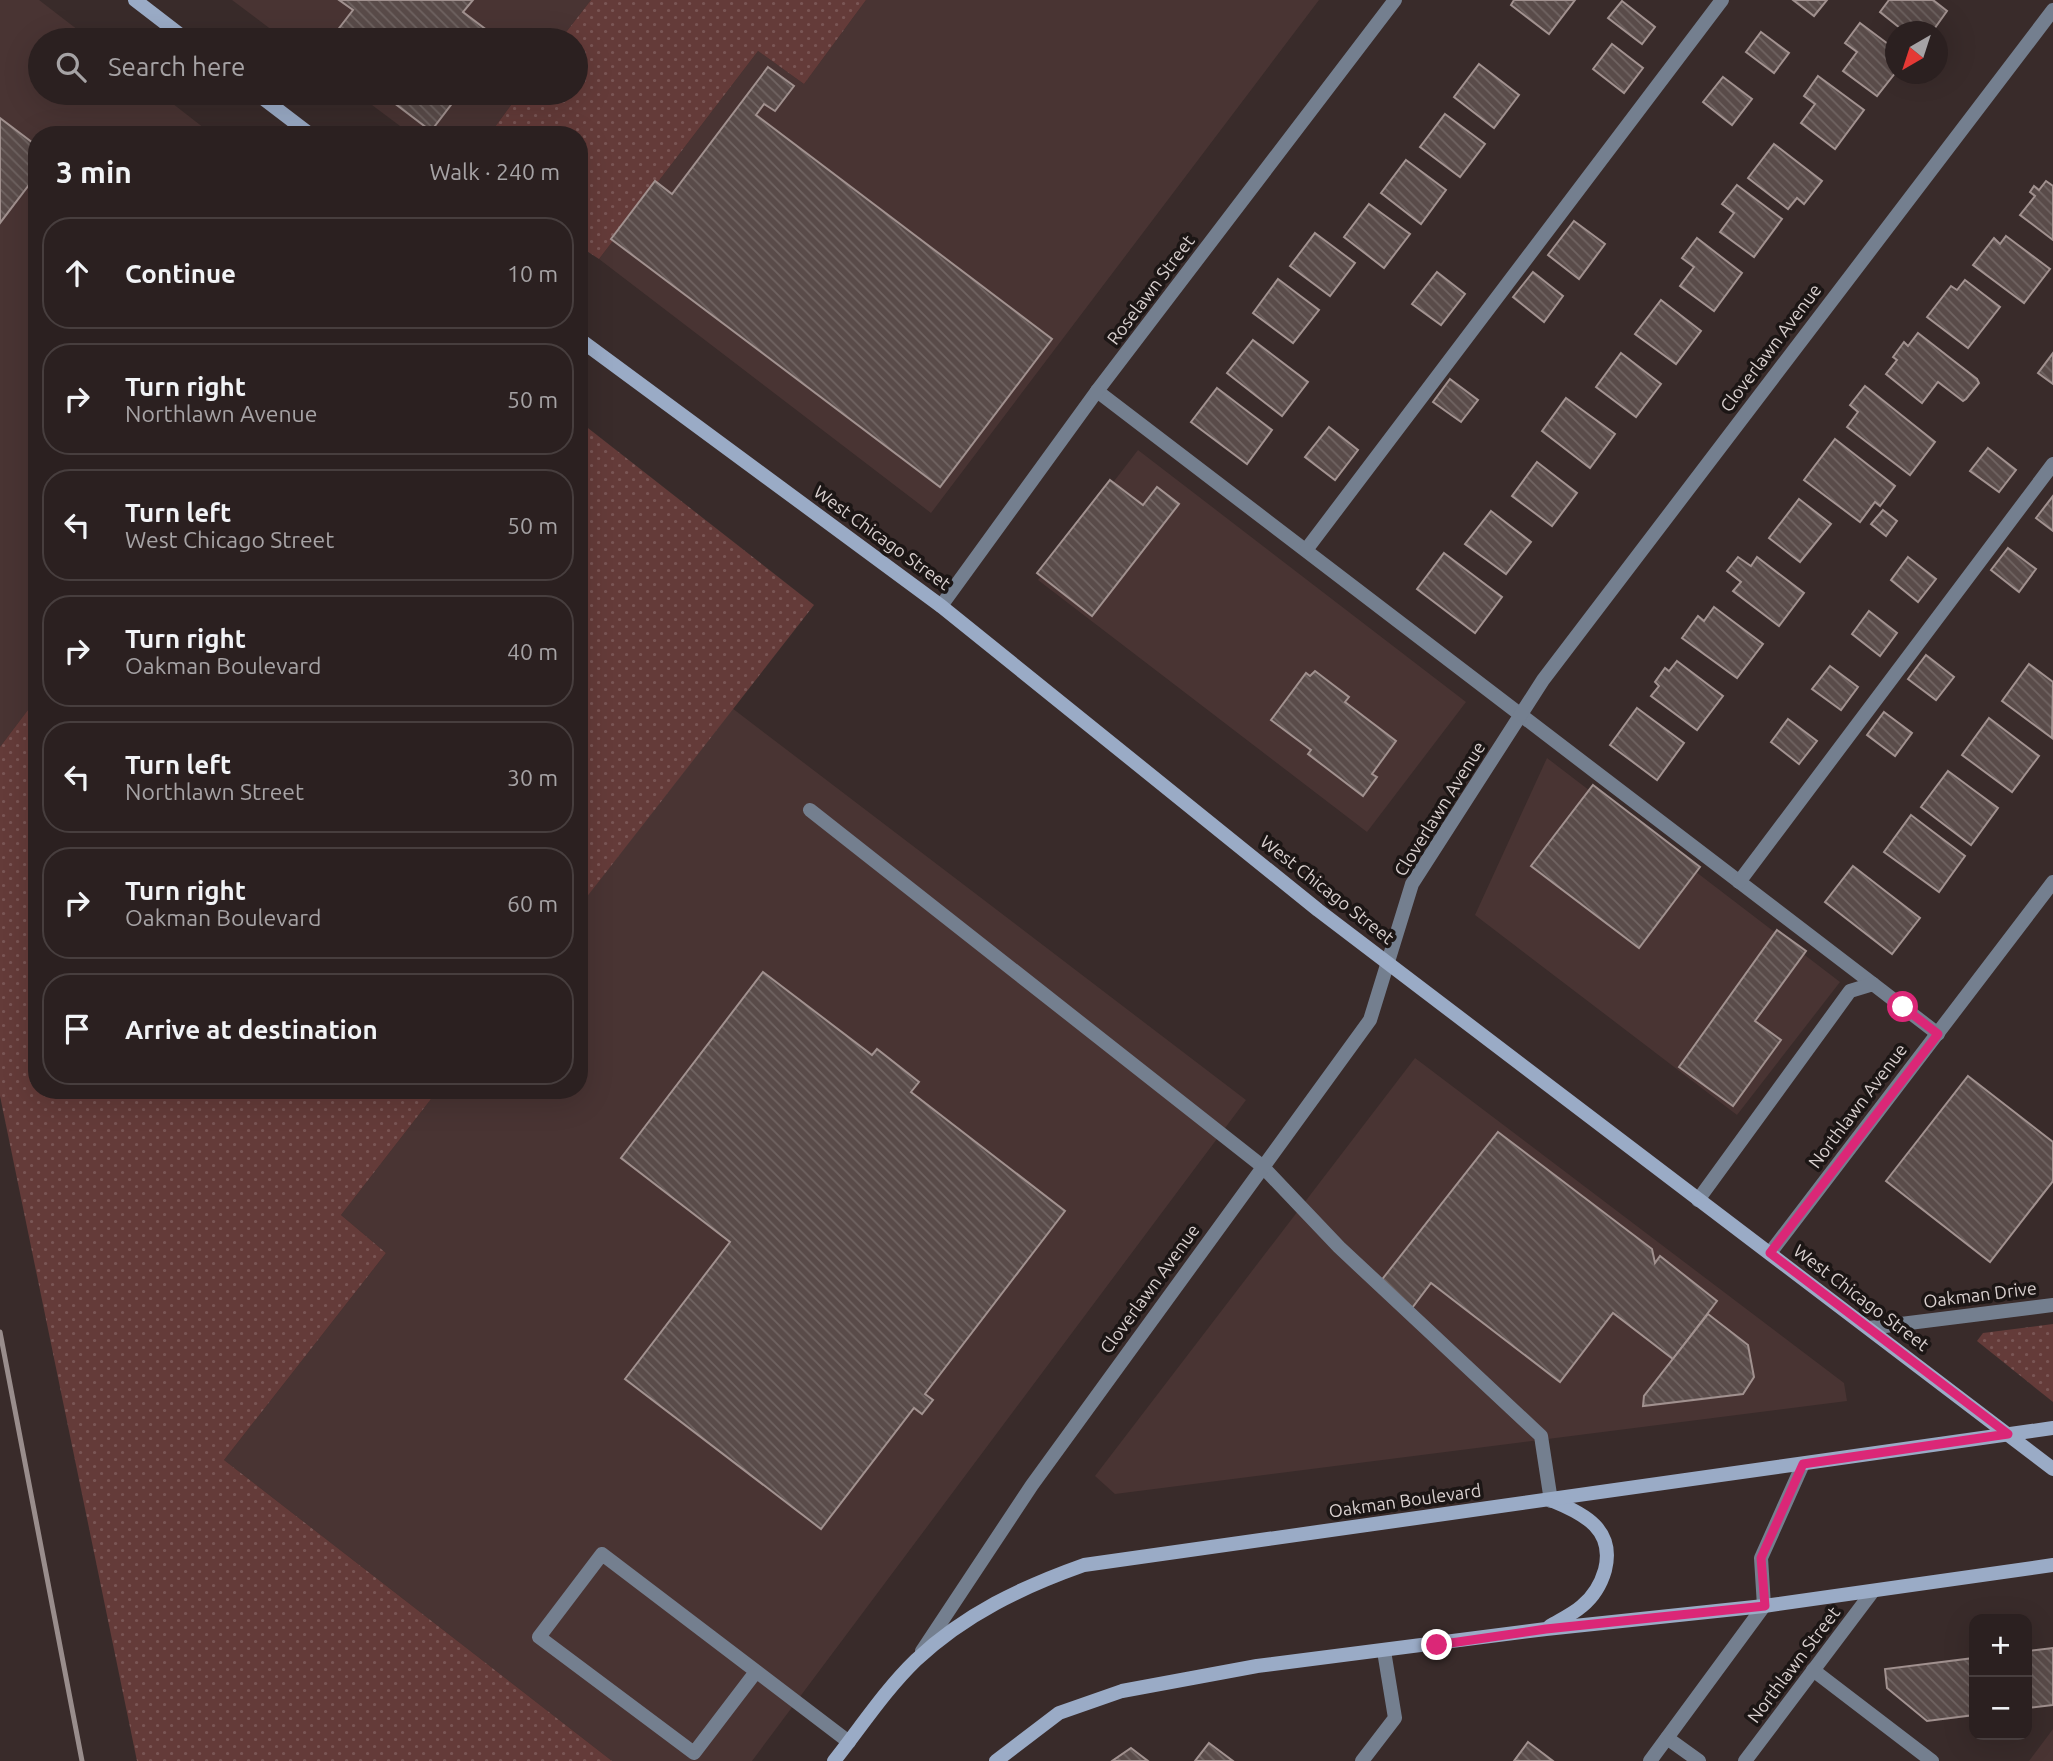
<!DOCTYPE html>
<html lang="en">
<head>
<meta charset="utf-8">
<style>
  body { margin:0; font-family:Ubuntu,sans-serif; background:#372d2d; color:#f1f3f6 }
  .controls { position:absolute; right:21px; bottom:21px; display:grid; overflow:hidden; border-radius:14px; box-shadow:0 7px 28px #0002 }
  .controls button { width:63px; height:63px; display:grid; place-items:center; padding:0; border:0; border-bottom:2px solid #473e3e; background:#2b2020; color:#f1f3f6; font:35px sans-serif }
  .compass { position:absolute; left:1885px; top:21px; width:63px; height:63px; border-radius:50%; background:#2b2020; box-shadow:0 7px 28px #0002; rotate:219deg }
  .stop { position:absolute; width:21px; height:21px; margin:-16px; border:5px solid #db2777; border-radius:50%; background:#fff }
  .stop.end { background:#db2777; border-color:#fff; box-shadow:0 2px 7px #0008 }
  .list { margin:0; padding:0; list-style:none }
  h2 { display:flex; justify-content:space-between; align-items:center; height:91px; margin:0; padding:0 28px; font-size:30px }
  h2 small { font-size:23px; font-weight:400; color:#a6a3a5 }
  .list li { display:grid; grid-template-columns:46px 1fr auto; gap:21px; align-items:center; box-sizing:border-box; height:112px; margin:0 14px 14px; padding:0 14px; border:2px solid #473e3e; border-radius:28px }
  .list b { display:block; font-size:26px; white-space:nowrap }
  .list p { margin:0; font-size:23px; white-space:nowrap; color:#a6a3a5 }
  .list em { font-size:23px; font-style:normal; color:#a6a3a5 }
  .icon { flex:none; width:38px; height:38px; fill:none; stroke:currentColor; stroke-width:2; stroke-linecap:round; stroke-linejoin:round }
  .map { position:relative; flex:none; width:2053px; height:1761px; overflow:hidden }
  .search { position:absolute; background:#2b2020; box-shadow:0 7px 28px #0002; left:28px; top:28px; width:560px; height:77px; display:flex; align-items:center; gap:18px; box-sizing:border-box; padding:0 24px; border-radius:38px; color:#a6a3a5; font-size:26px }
  .panel { position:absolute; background:#2b2020; box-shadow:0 7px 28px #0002; left:28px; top:126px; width:560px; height:973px; border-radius:28px }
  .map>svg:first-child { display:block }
  .built { fill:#493433 }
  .grass { fill:url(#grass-dots) }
  .building { fill:url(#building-back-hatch); stroke:#a1918f; stroke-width:2 }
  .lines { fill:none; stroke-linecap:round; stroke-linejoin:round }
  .lane { stroke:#747f8f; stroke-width:14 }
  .street { stroke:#747f8f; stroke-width:14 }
  .secondary { stroke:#9aabc6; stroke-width:14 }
  .rail { stroke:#998d8c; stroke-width:5 }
  .route { stroke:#db2777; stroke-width:9 }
  .labels { text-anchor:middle; stroke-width:7; stroke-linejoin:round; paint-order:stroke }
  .street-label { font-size:18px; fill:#d9d0cf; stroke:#1c1615 }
</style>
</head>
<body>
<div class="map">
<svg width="2053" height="1761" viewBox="0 0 2053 1761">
  <defs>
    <pattern id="grass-dots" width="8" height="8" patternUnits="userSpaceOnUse" patternTransform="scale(1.75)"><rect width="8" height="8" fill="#643b39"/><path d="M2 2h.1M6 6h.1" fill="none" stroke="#7a5655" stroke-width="1.8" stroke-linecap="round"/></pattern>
    <pattern id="building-back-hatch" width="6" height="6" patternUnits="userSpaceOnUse" patternTransform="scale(1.75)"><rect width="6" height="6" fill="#594b49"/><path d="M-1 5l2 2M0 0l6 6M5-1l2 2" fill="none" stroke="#706462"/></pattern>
  </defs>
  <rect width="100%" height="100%" fill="#392b2a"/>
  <g class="built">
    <path d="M0,0H39L91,40H40V93H159L213,135H37V698L0,747Z"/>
    <path d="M232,0H591L560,40H285Z"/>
    <path d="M866,0H1319L931,513L599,259L758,51L804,84Z"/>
    <path d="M356,93H520L489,135H412Z"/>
    <path d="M1138,450L1466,702L1367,832L1038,580Z"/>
    <path d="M732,708L1246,1100L752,1761H612L224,1460L386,1253L341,1215L438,1090H579V907Z"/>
    <path d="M1547,758L1840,982L1737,1115L1475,915Z"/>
    <path d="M1415,1058L1844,1383L1847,1401L1115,1494L1095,1476Z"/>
    <path d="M2053,1729V1761H2029Z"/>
  </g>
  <g class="grass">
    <path d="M591,0H866L804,84L758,51L599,259L579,246V135H489L520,93H576V40H560Z"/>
    <path d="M579,421L814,605L579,907Z"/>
    <path d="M37,698V1090H438L341,1215L386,1253L224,1460L612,1761H137L0,1096V747Z"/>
    <path d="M2053,1324V1402L1977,1341L1983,1333Z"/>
  </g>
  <g class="building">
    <path d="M339,0H473L463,12L500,40H330L353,10Z"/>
    <path d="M1514,0H1575L1549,34L1511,5Z"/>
    <path d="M1793,0H1827L1814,16Z"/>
    <path d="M1889,0H1933L1947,11L1932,32H1905L1880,12Z"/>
    <path d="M1622,1L1655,27L1642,44L1608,18Z"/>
    <path d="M1860,23L1896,50V72L1877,96L1843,71L1857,52L1845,43Z"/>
    <path d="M1761,32L1789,53L1774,73L1746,52Z"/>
    <path d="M1612,44L1643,68L1624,93L1593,69Z"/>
    <path d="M1479,64L1519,95L1494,128L1454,97Z"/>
    <path d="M768,67L794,86L775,111L764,104L756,115L1052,339L940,487L611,239L655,181L672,194Z"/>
    <path d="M1818,76L1864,110L1835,149L1801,123L1815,104L1804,96Z"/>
    <path d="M1723,77L1752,99L1732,125L1703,102Z"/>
    <path d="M381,93H460L431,131Z"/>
    <path d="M1445,114L1485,144L1460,177L1420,147Z"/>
    <path d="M0,118L37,146V179L35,177L0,223Z"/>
    <path d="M1774,144L1822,181L1804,204L1797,198L1788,209L1748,178Z"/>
    <path d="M1406,160L1446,190L1421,224L1381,193Z"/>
    <path d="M2046,181L2053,186V240L2020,215L2035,196L2030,192L2034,186L2039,190Z"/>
    <path d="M1737,185L1782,219L1754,257L1720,232L1734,213L1722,204Z"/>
    <path d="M1369,204L1410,234L1384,268L1344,237Z"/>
    <path d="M1574,221L1605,244L1579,279L1548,255Z"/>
    <path d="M1315,233L1355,263L1330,296L1290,266Z"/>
    <path d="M2006,236L2050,269L2024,303L1973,265L1994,238L2000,244Z"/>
    <path d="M1697,238L1742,273L1714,311L1680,286L1694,267L1682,258Z"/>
    <path d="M1437,272L1465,294L1441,325L1412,304Z"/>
    <path d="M1533,272L1563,296L1544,322L1513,297Z"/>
    <path d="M1278,279L1319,310L1293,343L1253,313Z"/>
    <path d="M1965,280L2000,307L1968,348L1927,317L1951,286L1957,290Z"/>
    <path d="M1661,300L1701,331L1676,364L1635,334Z"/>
    <path d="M1918,333L1977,379L1979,383L1966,399L1963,401L1938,382L1922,403L1886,374L1897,360L1893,357L1904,342L1908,346Z"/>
    <path d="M1253,340L1308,382L1282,416L1227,373Z"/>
    <path d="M1621,353L1661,384L1636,417L1596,387Z"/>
    <path d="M2053,353V384L2038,373Z"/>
    <path d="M1450,379L1478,400L1461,422L1433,402Z"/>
    <path d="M1865,386L1935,442L1910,475L1847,427L1858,412L1850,405Z"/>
    <path d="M1217,388L1272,430L1247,464L1191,422Z"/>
    <path d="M1566,398L1615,434L1590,468L1542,431Z"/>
    <path d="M1329,427L1358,450L1335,480L1305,457Z"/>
    <path d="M1835,439L1895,486L1880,506L1875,502L1860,522L1804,480Z"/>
    <path d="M1988,448L2016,470L1999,492L1970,471Z"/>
    <path d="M1537,462L1577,493L1552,526L1512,496Z"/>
    <path d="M1110,480L1143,505L1157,487L1179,504L1092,616L1037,573Z"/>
    <path d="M2053,496V531L2036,518Z"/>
    <path d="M1799,499L1831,524L1800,562L1769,538Z"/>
    <path d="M1883,510L1897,521L1886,536L1871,524Z"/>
    <path d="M1491,511L1531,542L1506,574L1465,544Z"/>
    <path d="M2008,548L2036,569L2019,592L1991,570Z"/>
    <path d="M1444,553L1502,597L1475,633L1417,589Z"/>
    <path d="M1738,557L1751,566L1757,557L1804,593L1779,626L1733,591L1741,582L1727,571Z"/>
    <path d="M1908,557L1936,579L1918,602L1891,580Z"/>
    <path d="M1714,607L1763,644L1737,678L1682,638L1698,616L1704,621Z"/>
    <path d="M1869,611L1897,633L1880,656L1852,634Z"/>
    <path d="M1926,655L1954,677L1936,700L1908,679Z"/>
    <path d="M1677,661L1723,696L1697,730L1651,696L1659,686L1655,682L1665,668L1669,671Z"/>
    <path d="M2029,664L2053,682L2052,738L2002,701Z"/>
    <path d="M1830,666L1858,687L1841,710L1812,689Z"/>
    <path d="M1315,671L1349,697L1345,702L1396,741L1372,774L1377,777L1363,796L1308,754L1311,750L1271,720L1306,673L1310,676Z"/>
    <path d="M1637,708L1684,743L1657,780L1610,745Z"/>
    <path d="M1884,712L1912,733L1895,756L1867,735Z"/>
    <path d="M1989,718L2039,756L2012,792L1962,755Z"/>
    <path d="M1788,719L1817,741L1799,764L1771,742Z"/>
    <path d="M1948,771L1998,808L1971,845L1921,807Z"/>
    <path d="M1593,785L1700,867L1639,948L1531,866Z"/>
    <path d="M1911,815L1965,856L1939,892L1884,852Z"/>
    <path d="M1853,866L1920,918L1892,954L1825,902Z"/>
    <path d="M1777,930L1806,951L1755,1021L1781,1040L1733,1106L1679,1067Z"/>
    <path d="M763,972L872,1055L877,1049L919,1082L911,1092L1065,1211L925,1394L933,1400L922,1414L914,1408L821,1529L625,1379L730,1242L621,1158Z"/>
    <path d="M1968,1076L2053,1142V1181L1990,1262L1886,1181Z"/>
    <path d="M1498,1132L1652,1249L1655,1263L1660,1256L1717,1301L1673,1359L1613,1313L1560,1382L1431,1283L1412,1308L1380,1282Z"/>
    <path d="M1708,1314L1748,1345L1754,1377L1743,1394L1643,1406L1644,1396Z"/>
    <path d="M2053,1648V1705L2027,1708V1651Z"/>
    <path d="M1974,1658V1715L1927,1721L1887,1688L1885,1669Z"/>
    <path d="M1528,1742L1553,1761H1514Z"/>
    <path d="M1209,1743L1233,1761H1195Z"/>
    <path d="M1131,1748L1148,1761H1112Z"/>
  </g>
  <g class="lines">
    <g class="lane">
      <path d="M1097,391L1873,984"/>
      <path d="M1306,550L1722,0"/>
      <path d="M810,810L1262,1166L1339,1247L1541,1436L1551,1501"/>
      <path d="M1739,882L2053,464"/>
      <path d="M1698,1200L1850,991L1873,984L1938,1034"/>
      <path d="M1813,1670L1932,1761"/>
      <path d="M755,1673L694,1753L539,1637L602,1554L849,1742"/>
      <path d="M1362,1761L1395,1718L1384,1651"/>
    </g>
    <g class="street">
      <path d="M941,606L1097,391L1395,0"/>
      <path d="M1770,1253L2053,882"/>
      <path d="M1869,1328L2053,1305"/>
      <path d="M922,1651L1032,1485L1370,1020L1412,884L1543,680L2053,10"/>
      <path d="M1667,1738L1699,1761"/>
      <path d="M1650,1761L1764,1606L1761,1558L1803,1464"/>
      <path d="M1745,1761L1873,1591"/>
    </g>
    <g class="secondary">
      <path d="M135,0L187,40"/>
      <path d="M256,93L311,135"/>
      <path d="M579,339L941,606L1318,910L2053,1469"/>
      <path d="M1550,1626C1560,1620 1573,1614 1582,1606C1593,1597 1601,1584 1605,1570C1615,1530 1585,1514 1553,1501"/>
      <path d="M834,1761C861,1727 885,1690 916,1660C965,1614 1022,1587 1084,1565L2053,1428"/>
      <path d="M996,1761L1059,1713L1122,1691L1257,1666L1546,1629L1764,1606L2053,1565"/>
    </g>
    <path class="rail" d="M0,1332L82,1761"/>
  </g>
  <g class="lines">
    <path class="route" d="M1437,1645L1546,1629L1765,1606L1761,1558L1803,1464L2008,1434L1770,1253L1938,1034L1903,1007"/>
  </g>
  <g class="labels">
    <g class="street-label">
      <text transform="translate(1151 290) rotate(-53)" y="6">Roselawn Street</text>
      <text transform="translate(1771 348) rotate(-53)" y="6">Cloverlawn Avenue</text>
      <text transform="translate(882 538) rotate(36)" y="6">West Chicago Street</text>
      <text transform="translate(1440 809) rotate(-58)" y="6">Cloverlawn Avenue</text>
      <text transform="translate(1327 890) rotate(38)" y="6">West Chicago Street</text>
      <text transform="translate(1858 1106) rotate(-53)" y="6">Northlawn Avenue</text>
      <text transform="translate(1150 1289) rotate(-54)" y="6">Cloverlawn Avenue</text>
      <text transform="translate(1980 1295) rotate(-7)" y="6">Oakman Drive</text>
      <text transform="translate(1861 1298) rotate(37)" y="6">West Chicago Street</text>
      <text transform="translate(1405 1501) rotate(-8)" y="6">Oakman Boulevard</text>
      <text transform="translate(1794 1665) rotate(-53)" y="6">Northlawn Street</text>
    </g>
  </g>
</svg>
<div class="controls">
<button>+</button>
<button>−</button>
</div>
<svg class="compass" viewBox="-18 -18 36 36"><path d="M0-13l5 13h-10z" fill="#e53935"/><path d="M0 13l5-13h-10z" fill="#a6a3a5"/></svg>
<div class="stop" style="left:1903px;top:1007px"></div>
<div class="stop end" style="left:1437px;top:1645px"></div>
<div class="search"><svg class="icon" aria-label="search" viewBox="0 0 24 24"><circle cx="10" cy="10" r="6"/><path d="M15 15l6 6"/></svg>Search here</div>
<section class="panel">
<h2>3 min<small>Walk · 240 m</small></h2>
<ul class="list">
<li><svg class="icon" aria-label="ahead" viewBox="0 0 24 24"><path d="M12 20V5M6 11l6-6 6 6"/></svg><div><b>Continue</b></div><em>10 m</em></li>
<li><svg class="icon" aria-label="right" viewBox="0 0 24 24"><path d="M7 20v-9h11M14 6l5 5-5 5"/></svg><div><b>Turn right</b><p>Northlawn Avenue</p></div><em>50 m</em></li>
<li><svg class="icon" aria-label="left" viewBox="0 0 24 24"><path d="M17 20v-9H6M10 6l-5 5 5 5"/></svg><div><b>Turn left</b><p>West Chicago Street</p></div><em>50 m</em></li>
<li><svg class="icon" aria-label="right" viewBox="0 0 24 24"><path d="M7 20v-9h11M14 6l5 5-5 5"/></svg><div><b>Turn right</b><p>Oakman Boulevard</p></div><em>40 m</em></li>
<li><svg class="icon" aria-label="left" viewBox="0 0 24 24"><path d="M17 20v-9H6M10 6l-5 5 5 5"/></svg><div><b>Turn left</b><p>Northlawn Street</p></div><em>30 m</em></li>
<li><svg class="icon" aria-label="right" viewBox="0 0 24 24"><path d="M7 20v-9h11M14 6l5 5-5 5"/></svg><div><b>Turn right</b><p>Oakman Boulevard</p></div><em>60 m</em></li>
<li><svg class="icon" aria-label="arrive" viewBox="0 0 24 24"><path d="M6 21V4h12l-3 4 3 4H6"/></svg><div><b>Arrive at destination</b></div></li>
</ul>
</section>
</div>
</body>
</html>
